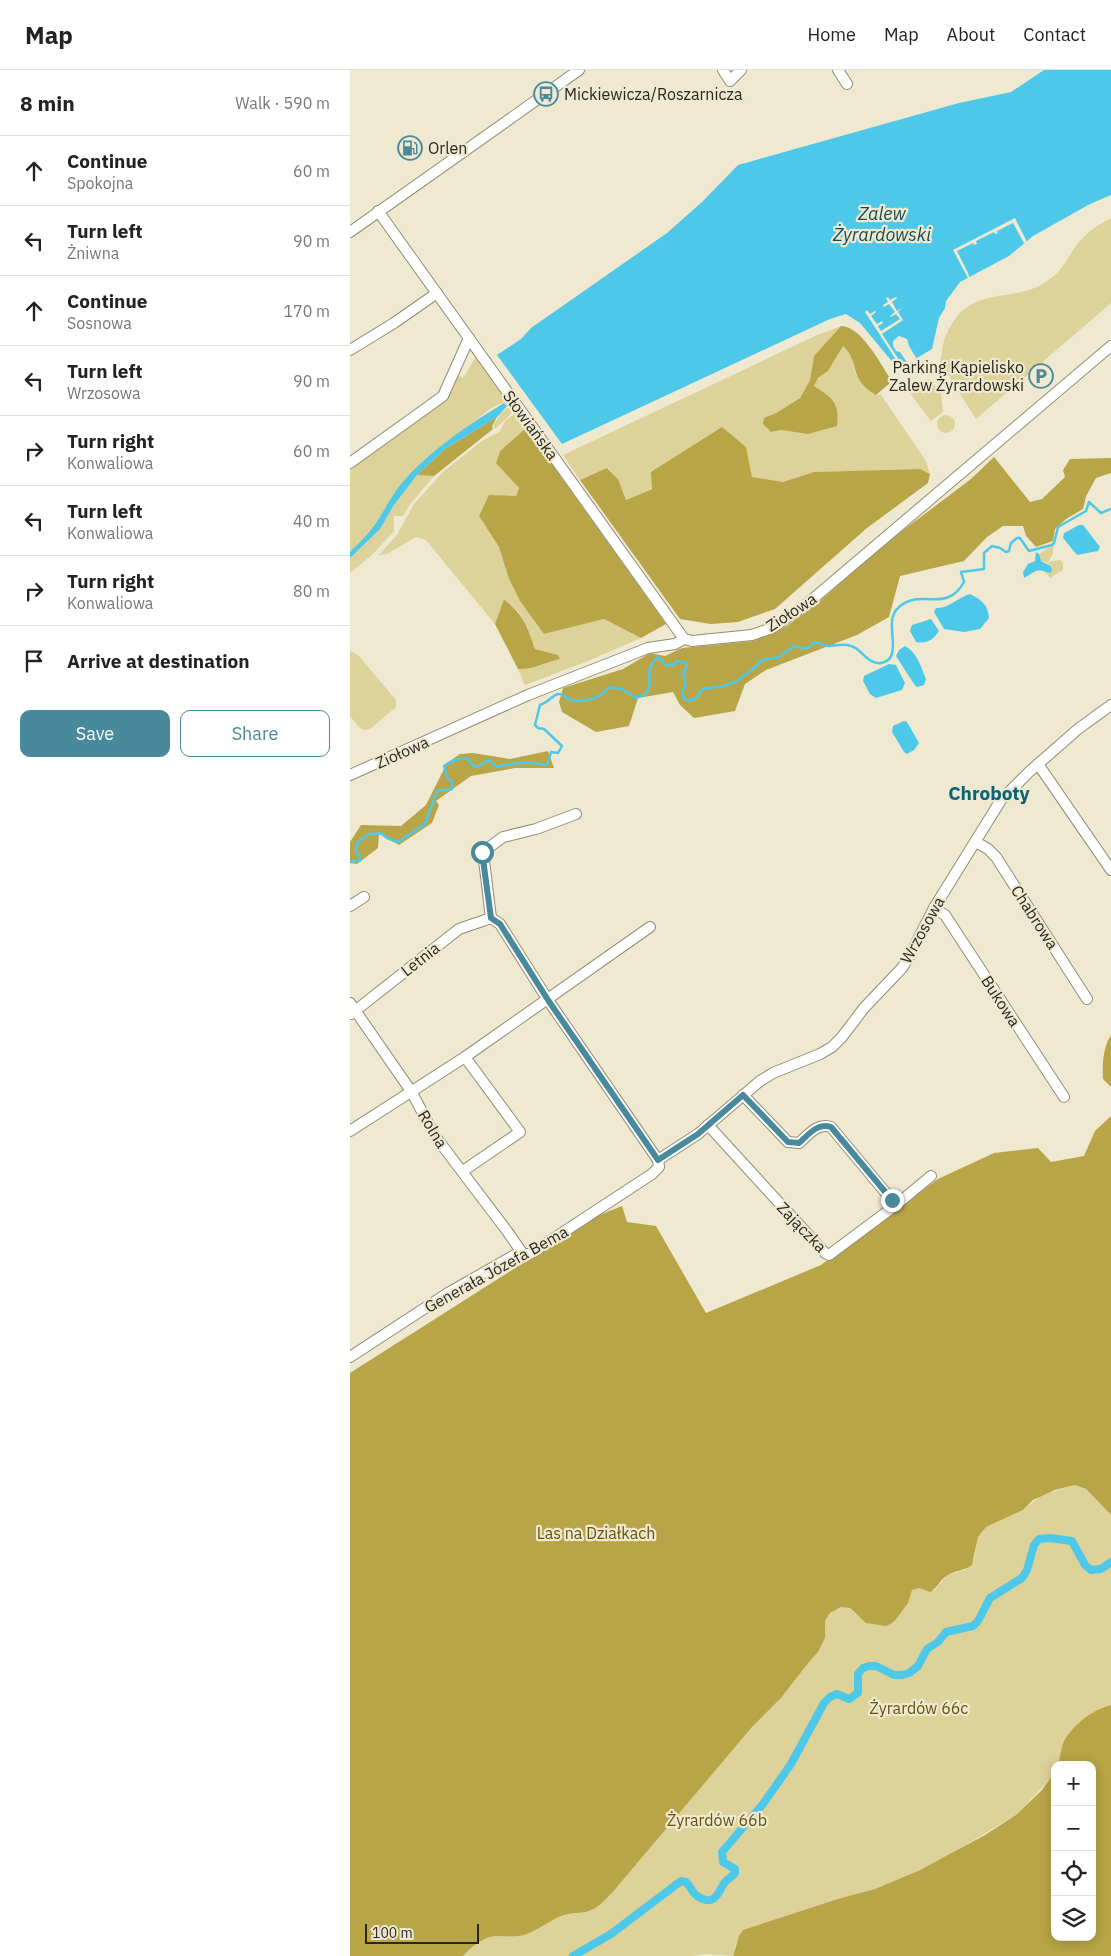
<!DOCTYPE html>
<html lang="en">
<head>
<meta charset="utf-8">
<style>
  body { margin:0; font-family:"IBM Plex Sans",sans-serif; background:#f2f2f2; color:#222 }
  .controls { position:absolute; right:15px; bottom:15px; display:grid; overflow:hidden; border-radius:10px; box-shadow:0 2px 12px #0003 }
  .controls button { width:45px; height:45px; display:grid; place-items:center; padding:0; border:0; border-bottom:1px solid #e0e0e0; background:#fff; color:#222; font:25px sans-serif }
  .scale { position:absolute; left:15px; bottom:12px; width:114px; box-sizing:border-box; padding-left:5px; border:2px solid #29271e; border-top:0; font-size:14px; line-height:18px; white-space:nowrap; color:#29271e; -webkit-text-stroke:4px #eee9d0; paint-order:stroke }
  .stop { position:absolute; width:15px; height:15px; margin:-11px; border:4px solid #48899b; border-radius:50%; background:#fff }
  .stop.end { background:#48899b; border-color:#fff; box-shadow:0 1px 5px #0008 }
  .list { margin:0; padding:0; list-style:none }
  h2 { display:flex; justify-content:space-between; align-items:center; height:65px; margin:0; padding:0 20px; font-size:21px }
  h2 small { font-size:16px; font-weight:400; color:#767676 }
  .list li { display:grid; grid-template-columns:32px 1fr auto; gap:15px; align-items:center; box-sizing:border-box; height:70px; padding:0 20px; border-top:1px solid #e0e0e0 }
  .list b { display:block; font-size:19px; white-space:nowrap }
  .list p { margin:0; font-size:16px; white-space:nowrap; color:#767676 }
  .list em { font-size:16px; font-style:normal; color:#767676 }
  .actions { display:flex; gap:10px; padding:15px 20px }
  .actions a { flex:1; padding:11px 0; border:1px solid #48899b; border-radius:10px; text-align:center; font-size:18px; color:#48899b }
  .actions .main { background:#48899b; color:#fff }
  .icon { flex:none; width:28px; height:28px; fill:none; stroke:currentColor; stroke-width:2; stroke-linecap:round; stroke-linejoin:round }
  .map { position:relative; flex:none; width:761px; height:1886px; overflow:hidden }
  header { display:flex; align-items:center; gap:30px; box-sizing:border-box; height:70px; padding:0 25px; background:#fff; border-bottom:1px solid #e0e0e0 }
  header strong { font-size:24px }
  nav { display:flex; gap:28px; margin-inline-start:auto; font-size:18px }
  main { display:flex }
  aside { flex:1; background:#fff }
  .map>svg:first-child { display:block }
  .green { fill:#ddd299 }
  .forest { fill:#b8a547 }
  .water { fill:#4ec8e8 }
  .pier { fill:#eee9d0 }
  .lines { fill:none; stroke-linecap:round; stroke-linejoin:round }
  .stream { stroke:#4ec8e8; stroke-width:2.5 }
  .canal { stroke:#4ec8e8; stroke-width:8 }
  .minor-casing { stroke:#928d76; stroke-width:12 }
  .minor { stroke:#fff; stroke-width:10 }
  .route { stroke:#48899b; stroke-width:6 }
  .labels { text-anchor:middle; stroke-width:4.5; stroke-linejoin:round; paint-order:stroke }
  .poi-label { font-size:16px; fill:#29271e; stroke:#eee9d0; text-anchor:start }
  .street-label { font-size:16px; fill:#29271e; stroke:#eee9d0 }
  .park-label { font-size:16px; fill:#62540b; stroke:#eee9d0 }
  .water-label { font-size:18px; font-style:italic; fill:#144956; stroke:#eee9d0 }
  .quarter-label { font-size:19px; font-weight:bold; fill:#0a6276; stroke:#eee9d0 }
</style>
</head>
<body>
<header>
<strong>Map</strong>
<nav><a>Home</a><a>Map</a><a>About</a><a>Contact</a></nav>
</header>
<main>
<aside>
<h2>8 min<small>Walk · 590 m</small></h2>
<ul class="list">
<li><svg class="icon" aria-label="ahead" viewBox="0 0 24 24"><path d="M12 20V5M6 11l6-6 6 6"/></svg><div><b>Continue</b><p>Spokojna</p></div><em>60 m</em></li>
<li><svg class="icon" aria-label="left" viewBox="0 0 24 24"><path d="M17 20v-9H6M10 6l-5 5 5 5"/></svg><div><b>Turn left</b><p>Żniwna</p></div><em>90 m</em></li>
<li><svg class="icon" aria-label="ahead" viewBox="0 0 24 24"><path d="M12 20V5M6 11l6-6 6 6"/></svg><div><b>Continue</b><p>Sosnowa</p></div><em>170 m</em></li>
<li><svg class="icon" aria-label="left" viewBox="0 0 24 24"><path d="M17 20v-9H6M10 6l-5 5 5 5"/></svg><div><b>Turn left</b><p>Wrzosowa</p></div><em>90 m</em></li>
<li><svg class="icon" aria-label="right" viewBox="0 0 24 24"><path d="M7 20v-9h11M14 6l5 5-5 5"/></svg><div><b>Turn right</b><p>Konwaliowa</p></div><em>60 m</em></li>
<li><svg class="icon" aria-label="left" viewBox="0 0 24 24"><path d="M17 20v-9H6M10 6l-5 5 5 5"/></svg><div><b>Turn left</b><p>Konwaliowa</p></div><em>40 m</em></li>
<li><svg class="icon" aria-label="right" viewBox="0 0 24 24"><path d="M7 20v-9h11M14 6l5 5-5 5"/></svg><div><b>Turn right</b><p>Konwaliowa</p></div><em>80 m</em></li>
<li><svg class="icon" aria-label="arrive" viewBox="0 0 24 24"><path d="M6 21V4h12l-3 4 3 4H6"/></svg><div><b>Arrive at destination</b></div></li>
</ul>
<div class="actions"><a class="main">Save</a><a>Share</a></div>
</aside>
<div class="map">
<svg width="761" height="1886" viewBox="0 0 761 1886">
  <rect width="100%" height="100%" fill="#eee9d0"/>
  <g class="green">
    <path d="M761,148V233L626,349L590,292C593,283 592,272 597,263C621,211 664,237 700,209C713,200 717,188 726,176C735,164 747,155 761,148Z"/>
    <path d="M491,256L464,286L460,310L450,328L426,343L415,348L421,362L431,360L458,364L464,316L468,308L478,301L493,276L501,283L506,305L526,325H531L576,391L580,404L570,399L465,402L433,412L402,407L396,377L276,430L268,409L258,398L230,410L213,385L463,267Z"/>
    <path d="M126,287L164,341L145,359L143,356L150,344L158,337L154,332L141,338L63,401L43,425L27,453L16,467L0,482V398L80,341L107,305L113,308Z"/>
    <path d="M579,309L591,323L593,342L581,351L560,323Z"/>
    <path d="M166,343L176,358L150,381L146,392L169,418L166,426L129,446L149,477L159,509L170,531L195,564L254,549L291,568L238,591L175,615L168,599C182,600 197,592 210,589L208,585L185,579C178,557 174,543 154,529L145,554L76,470L66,467L37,484L29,485L47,465L64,434L94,401L132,371L149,362L156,350Z"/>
    <circle cx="596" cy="354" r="9"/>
    <path d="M67,405L84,406L60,434L53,446H44V461L23,484L0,503V488L30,459L44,435Z"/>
    <path d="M703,476V484L698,492L710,490L713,493V500L700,508L694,501L703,497L696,492L691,491L688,485L699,477Z"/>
    <path d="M0,581L8,585L46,630V637L20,659L15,660L10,658L0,646Z"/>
    <path d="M725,1415L736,1419L761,1445V1635L753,1637L709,1690L708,1695H705L703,1706L666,1745L602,1783L550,1810L525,1819L491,1828L386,1873L383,1886L355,1884L344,1886H113C121,1877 133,1867 146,1866C153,1866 161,1867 169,1866C186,1864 200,1848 218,1844C226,1842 234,1844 241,1840C249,1837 256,1829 262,1823L402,1657L431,1628L459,1592L468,1582L475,1568V1551L480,1543L491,1537L500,1538L506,1545L544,1553L562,1520L569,1517L574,1520H585L597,1505L615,1500L624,1490L628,1467L636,1457L673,1440L692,1425Z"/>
  </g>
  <g class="forest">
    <path d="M491,256C512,257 529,292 540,308L539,314L526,325C497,308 511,292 493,276L478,301L468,308L464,316C482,328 490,332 487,356L458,364L431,360L421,362L413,354L414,348L426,343L450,328L460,310L464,286Z"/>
    <path d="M147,347L142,356L143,359L84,406L67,405L95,379Z"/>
    <path d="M372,357L396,377L402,407L433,412L464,402L570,399L580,404L578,413L517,458L425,539L388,552L361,554L330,549L230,410L257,398L268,409L276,430L302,419L301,402Z"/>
    <path d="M176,358L316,554L291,568L254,549L194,564L170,531L159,509L149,477L129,446L139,425L166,426L169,418L146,393L150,381Z"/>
    <path d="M644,387L680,432L692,429L715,407L713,400L720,389L761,388V403L746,408L736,426L733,439L716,449L705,459L703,471L686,477L676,466L673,456H653L637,467L614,491L550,506L539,547L507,565L416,600L395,614L385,641L344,648L330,635L323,622L288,628L279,656L246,662L212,642L209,632L213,618L273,599L300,583L315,586L332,578L404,571L437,556L468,533L527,480L621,409Z"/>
    <path d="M154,529C174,546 177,555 185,579L208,585L210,589C196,592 183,600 168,599L145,554Z"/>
    <path d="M198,681L204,698H165L121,706L86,731L89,735L82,753L49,775L29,764L28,778L7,794L0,793V772L11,755L51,756L76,735L97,693L110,684L123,683L160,689Z"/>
    <path d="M761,965V1017L753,1009C752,995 753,977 761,965Z"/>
    <path d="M761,1046V1445L736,1419L725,1415L705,1420L683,1430L673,1440L636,1457L628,1467L622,1495C614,1501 606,1500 598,1505C590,1509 588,1518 580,1522L569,1518L562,1520L558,1533L544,1552L536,1556L516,1553L500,1538L491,1537L480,1543L475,1551V1568L468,1582L459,1592L431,1628L402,1657L262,1823C256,1829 249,1837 241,1840C234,1844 226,1842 218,1844C200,1848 186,1864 169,1866C161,1867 153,1866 146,1866C133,1867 121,1877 113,1886H0V1303L247,1146L272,1136L277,1152L306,1156L356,1243L471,1195L588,1109L644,1083L688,1078L701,1092L734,1086L745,1061Z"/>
    <path d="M761,1635V1886H383L389,1866L393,1860L491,1828L525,1819L568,1801L635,1765L666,1745L692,1720L705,1702V1867H742V1695H708C710,1687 711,1678 714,1671C724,1654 742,1640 761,1635Z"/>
  </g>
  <g class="water">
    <path d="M694,0H761V125L740,134L683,166L659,186L610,212L596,231L595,238L589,248L582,279L567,288L569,292L557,300L545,295L510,253L496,244L480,249L212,374L147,285L171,269L181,258L317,163L352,132L388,95L609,33L661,22Z"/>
    <path d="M154,333L157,336L147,347L95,379L67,405L44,435L30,459L0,488V482C9,473 19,464 26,453C35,440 41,426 51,414C79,381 118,355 154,333Z"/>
    <path d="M729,455H733L750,477L748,481L727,485L713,468L714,463Z"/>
    <path d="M686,482L689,484L691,491L701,496L702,500L701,503C682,498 688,501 674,508L673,502L678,494L685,491Z"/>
    <path d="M620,524C632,530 638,535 639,548L630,559L614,562L594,559L584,542L586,538C599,539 608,527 620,524Z"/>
    <path d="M581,549L589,561C583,570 577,574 566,572L560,561L562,555Z"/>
    <path d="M555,576C567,582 571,597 576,609L574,615L567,617L564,614L546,586L549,580Z"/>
    <path d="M539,594L546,595L555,613L552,620L526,628L520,624L513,611L514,606Z"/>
    <path d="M554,651L557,652L569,673L564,680L557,684L554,682L542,662L543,656Z"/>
  </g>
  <g class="pier">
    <path d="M665,148L677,172L674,173L663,153L647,161L648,163L645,164L644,162L626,171L627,174L624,175L623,173L607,181L618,203L620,209L619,210L603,180Z"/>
    <path d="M538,227L540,230L546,227L547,228L542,232L547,241L552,238L548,242L553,250L532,264L557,302H554L515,242L517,240L520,244L525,241L526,242L521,246L527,254L532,251L533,253L528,256L531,261L550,249L546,244L541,247L540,246L545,242L539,234L534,237L533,235L538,232L536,228Z"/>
    <path d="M549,266L557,269L559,276L570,294L562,300L550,282L546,281L543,276V271Z"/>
  </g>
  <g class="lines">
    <path class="stream" d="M0,791H10V785L6,782L8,772L19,764L31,763L37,768L48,772L75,754L87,721L102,719V711L98,709L94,696C101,691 109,688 118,689L123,696L127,697L139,690L147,697C163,693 180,691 195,695L198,693L201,682L208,683L212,676L194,659L188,658L185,655L190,635C205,630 204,616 220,630C235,632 249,630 259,617L272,619L286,628L296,624L300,616C299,605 298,594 308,587L317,596L323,595L327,591L336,593L337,596C332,604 333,607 336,615L332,623L334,629C345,633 347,626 353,619L374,616L385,612L402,600L412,590L429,587L444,576C455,578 456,582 464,572C469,572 474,576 478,576C486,576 493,573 501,576C512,579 518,595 531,593C555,589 533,553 547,539C569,516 596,545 614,512L611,502L634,499V483L642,476L650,478L656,482L659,481L661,473L667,468H670L679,481L702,475L704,473L708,457L736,441L739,432L751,443L761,439"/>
    <path class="canal" d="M223,1886L261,1864L331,1811L336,1812C341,1816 342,1824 349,1827C367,1838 369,1818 376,1811C379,1808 382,1807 385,1803V1799L373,1792L372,1782L413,1734L441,1694L474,1633L480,1627L487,1624L499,1629L508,1623V1604L513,1598L519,1596H526L544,1605H552L559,1603L568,1596L577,1579L588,1572L596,1562L623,1556L628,1551L640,1528L672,1508L677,1500L684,1475L689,1469L700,1468L722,1471L735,1495L741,1500L751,1499L761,1492"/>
    <g class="minor-casing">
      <g id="minor">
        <path d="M373,0L380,11L391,0"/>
        <path d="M488,0L497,14"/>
        <path d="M28,141L334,569"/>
        <path d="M0,162L229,0"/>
        <path d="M0,280L44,253L87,223"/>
        <path d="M0,393L93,326L119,268"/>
        <path d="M688,694L761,800"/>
        <path d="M0,705L178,625L298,578L325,574L334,569L342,571L402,565L422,558L458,533L761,276"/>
        <path d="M626,772L638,779L646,787L737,929"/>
        <path d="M0,836L14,827"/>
        <path d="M584,838L595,845L714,1027"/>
        <path d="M141,848L150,854L198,930L308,1090"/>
        <path d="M141,848L133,782L153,767L186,759L226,744"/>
        <path d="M0,933L61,1021L85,1066L157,1161L173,1184H179L183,1182L302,1104L309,1097L308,1090"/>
        <path d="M1,944L109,859L141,848"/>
        <path d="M393,1025L438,1072L449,1073C458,1065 468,1052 481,1057L546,1135"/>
        <path d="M358,1055L475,1183L479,1185L546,1135L581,1106"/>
        <path d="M0,1061L115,987L300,857"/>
        <path d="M308,1090L348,1064L410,1011L423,1003L470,984L482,977L492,967L514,938L552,898L560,885L584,838L651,730L679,702L728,659L761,635"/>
        <path d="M113,1101L170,1062L115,987"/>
        <path d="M0,1287L98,1223L170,1182"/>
      </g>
    </g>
    <use href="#minor" class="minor"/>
  </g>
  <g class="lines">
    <path class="route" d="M132,782L141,848L150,854L198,930L308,1090L348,1064L393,1025L438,1072L449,1073C458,1065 468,1052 481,1057L542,1130"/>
  </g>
  <defs>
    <g id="bus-ring" transform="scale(1.25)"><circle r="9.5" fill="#eee9d0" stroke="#48899b" stroke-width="1.5"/><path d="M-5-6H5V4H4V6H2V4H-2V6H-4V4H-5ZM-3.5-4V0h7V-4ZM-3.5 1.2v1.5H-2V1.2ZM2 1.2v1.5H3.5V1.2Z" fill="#48899b"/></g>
    <g id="fuel-ring" transform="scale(1.25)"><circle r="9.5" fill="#eee9d0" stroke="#48899b" stroke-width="1.5"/><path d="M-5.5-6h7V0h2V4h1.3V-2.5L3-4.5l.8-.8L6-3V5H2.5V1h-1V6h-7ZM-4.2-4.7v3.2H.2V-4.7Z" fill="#48899b"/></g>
    <g id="parking-ring" transform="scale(1.25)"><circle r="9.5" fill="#eee9d0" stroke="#48899b" stroke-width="1.5"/><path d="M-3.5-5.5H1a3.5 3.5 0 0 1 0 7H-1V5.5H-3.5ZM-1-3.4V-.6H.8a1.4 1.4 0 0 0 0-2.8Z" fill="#48899b"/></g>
  </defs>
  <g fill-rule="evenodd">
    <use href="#bus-ring" x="196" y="24"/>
    <use href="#fuel-ring" x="60" y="78"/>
    <use href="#parking-ring" x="691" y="306"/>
  </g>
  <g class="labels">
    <g class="poi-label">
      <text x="214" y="30">Mickiewicza/Roszarnicza</text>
      <text x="78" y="84">Orlen</text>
      <text x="674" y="303" text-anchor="end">Parking Kąpielisko<tspan x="674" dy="18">Zalew Żyrardowski</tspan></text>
    </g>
    <g class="street-label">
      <text transform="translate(181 355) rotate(54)" y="6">Słowiańska</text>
      <text transform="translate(441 542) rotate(-33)" y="6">Ziołowa</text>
      <text transform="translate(52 682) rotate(-24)" y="6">Ziołowa</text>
      <text transform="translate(685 847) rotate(57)" y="6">Chabrowa</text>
      <text transform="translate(572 860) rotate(-61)" y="6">Wrzosowa</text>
      <text transform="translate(70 889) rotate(-38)" y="6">Letnia</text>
      <text transform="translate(651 931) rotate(57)" y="6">Bukowa</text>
      <text transform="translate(83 1059) rotate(59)" y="6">Rolna</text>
      <text transform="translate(452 1157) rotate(46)" y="6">Zajączka</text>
      <text transform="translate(146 1199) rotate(-29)" y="6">Generała Józefa Bema</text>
    </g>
    <g class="park-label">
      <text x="246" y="1469">Las na Działkach</text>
      <text x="569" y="1644">Żyrardów 66c</text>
      <text x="367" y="1756">Żyrardów 66b</text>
    </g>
    <g class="water-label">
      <text x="532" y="150">Zalew<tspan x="532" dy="21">Żyrardowski</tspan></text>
    </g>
    <g class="quarter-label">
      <text x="639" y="730">Chroboty</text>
    </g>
  </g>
</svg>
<div class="controls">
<button>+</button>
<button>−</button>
<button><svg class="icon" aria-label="locate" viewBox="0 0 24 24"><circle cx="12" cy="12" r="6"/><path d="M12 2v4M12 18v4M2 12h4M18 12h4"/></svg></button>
<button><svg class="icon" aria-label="layers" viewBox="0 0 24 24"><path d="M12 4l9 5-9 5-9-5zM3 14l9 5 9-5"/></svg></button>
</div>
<div class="scale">100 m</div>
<div class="stop" style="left:132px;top:782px"></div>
<div class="stop end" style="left:542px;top:1130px"></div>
</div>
</main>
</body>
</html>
